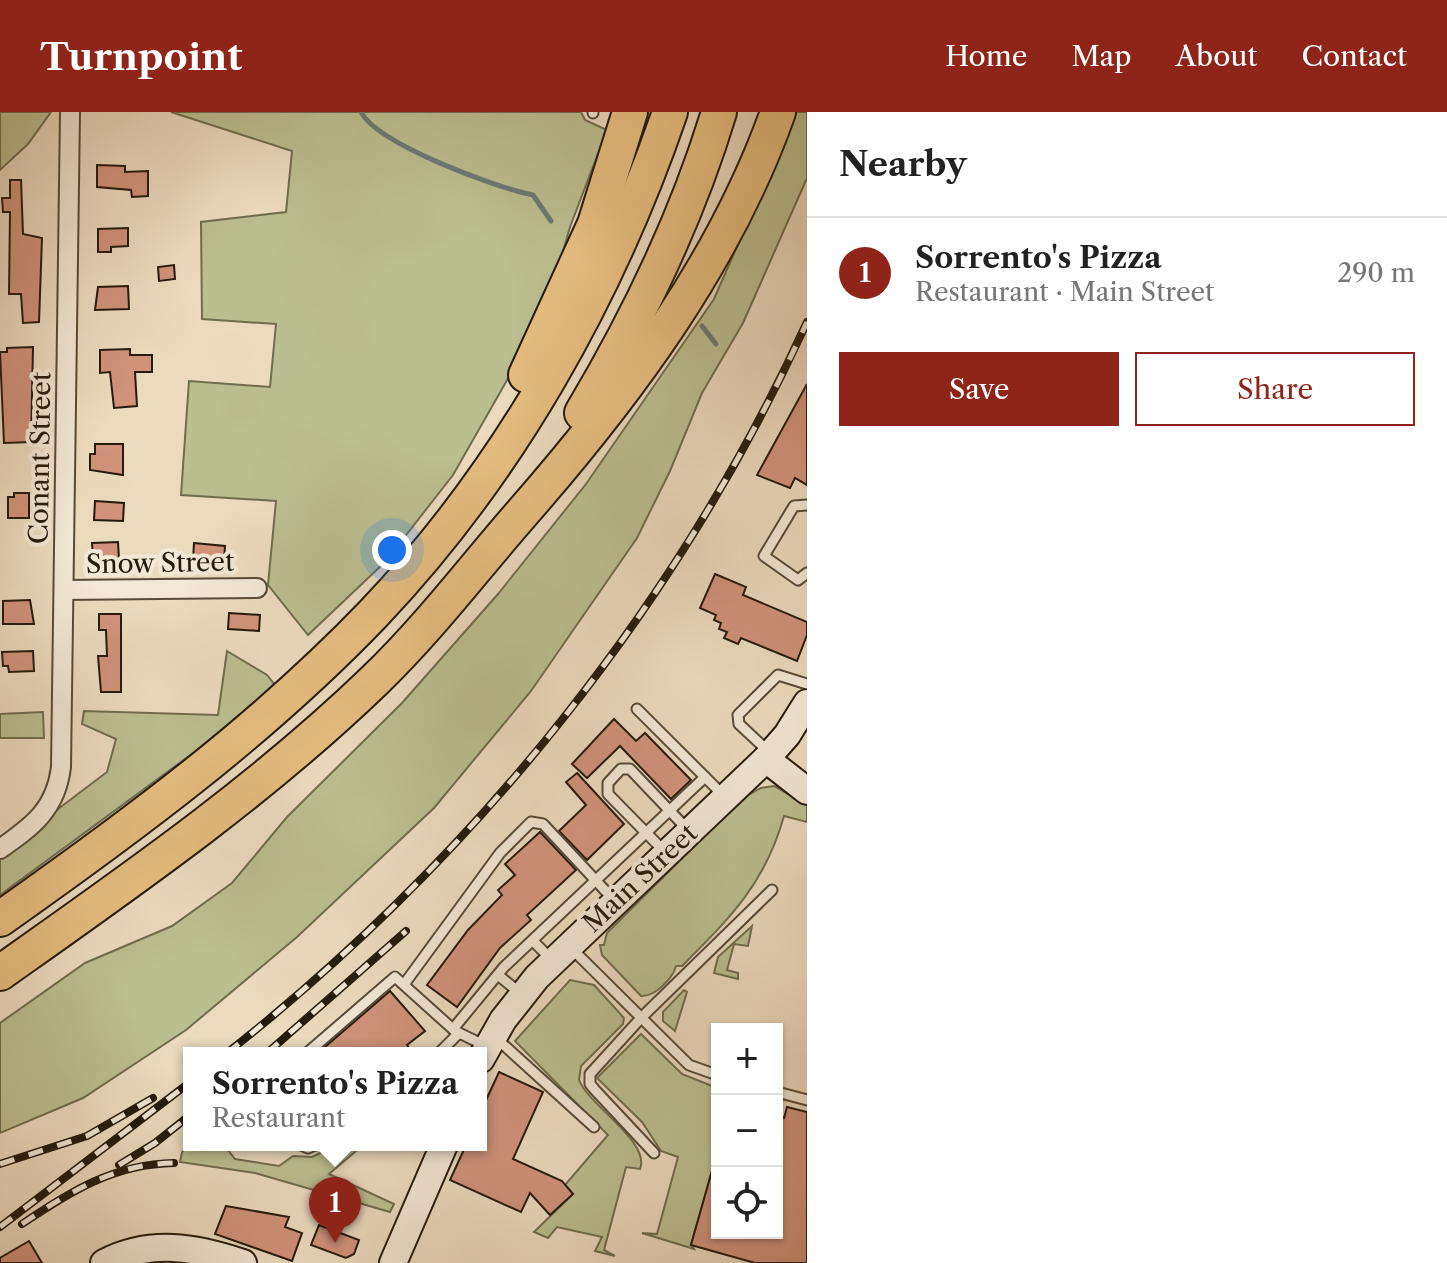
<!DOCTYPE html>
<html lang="en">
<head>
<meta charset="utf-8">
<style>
  body { margin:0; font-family:"Libre Caslon Text",serif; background:#f6f6f6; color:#222 }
  .controls { position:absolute; right:24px; bottom:24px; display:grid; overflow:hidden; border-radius:0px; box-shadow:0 2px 6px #0004 }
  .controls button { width:72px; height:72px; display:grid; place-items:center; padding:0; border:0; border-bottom:2px solid #e0e0e0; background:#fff; color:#222; font:40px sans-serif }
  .you { position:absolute; left:392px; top:438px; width:28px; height:28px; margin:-20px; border:6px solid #fff; border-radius:50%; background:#1a73e8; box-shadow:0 0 0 12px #1a73e833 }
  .badge { display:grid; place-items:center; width:52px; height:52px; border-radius:50%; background:#8f2418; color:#fff; font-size:26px; font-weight:700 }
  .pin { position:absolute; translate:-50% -66px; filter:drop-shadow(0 2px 4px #0008) }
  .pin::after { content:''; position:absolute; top:42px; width:28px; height:24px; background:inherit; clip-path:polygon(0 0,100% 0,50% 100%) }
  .popup { position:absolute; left:183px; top:935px; width:304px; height:104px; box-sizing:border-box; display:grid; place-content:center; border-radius:0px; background:#fff; filter:drop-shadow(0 2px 6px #0005); font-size:26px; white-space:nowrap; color:#767676 }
  .popup b { font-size:30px; color:#222 }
  .popup::after { content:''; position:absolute; left:50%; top:100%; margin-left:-16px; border:16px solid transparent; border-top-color:#fff }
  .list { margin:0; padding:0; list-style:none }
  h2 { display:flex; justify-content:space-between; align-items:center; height:104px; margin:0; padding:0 32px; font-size:34px }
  h2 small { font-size:26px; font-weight:400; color:#767676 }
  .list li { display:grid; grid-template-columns:52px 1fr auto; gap:24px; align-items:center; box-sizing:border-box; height:112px; padding:0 32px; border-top:2px solid #e0e0e0 }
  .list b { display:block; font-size:30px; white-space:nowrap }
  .list p { margin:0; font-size:26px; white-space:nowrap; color:#767676 }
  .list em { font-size:26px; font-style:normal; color:#767676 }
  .actions { display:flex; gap:16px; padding:24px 32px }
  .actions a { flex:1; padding:18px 0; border:2px solid #8f2418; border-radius:0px; text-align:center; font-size:28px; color:#8f2418 }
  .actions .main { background:#8f2418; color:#fff }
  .icon { flex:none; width:44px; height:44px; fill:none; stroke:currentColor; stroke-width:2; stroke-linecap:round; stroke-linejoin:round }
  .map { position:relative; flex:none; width:807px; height:1151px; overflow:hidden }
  header { display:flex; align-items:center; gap:48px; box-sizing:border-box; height:112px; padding:0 40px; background:#8f2418; color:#fff }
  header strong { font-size:38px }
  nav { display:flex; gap:44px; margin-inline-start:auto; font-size:28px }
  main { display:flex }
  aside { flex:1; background:#fff }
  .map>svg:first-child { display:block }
  .green { fill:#bbbe90; stroke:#706c4e; stroke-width:2 }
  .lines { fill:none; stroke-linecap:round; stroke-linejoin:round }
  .stream { stroke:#6c7974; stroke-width:5 }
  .building { fill:#d0927b; stroke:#251a0c; stroke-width:2 }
  .lane-casing { stroke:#574a39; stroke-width:13 }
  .street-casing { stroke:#574a39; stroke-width:22 }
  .secondary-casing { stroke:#251a0c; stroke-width:30 }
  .highway-casing { stroke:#251a0c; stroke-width:38 }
  .lane { stroke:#f3e7d5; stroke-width:9 }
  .street { stroke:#f3e7d5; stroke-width:18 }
  .secondary { stroke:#f3e7d5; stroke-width:26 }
  .highway { stroke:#e6bd80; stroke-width:34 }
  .rail-casing { stroke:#251a0c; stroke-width:8 }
  .rail { stroke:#f3e7d5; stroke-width:5; stroke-dasharray:15; stroke-linecap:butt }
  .labels { text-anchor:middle; stroke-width:8; stroke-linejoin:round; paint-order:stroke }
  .street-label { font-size:26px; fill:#251a0c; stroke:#f3e7d5 }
</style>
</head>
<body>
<header>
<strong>Turnpoint</strong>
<nav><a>Home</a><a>Map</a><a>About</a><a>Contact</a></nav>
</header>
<main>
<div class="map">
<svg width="807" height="1151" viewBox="0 0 807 1151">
  <rect width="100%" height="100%" fill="#ecdabf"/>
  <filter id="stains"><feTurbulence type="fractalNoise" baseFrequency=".0025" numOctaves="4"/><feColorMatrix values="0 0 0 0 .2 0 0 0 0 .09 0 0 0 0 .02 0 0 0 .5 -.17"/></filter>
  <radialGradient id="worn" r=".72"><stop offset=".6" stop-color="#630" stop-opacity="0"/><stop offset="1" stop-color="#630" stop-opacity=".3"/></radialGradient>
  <g class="green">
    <path d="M0,0H51L28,32L0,58Z"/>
    <path d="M171,0H581L585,8L607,18L570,115L551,181L518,249L453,363L385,450L308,523L268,473L276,389L181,383L189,269L270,275L276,212L202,207L201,110L286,100L292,39Z"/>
    <path d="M796,0H807V66L743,211L702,281L670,359L637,426L531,579L434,696L297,825L186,918L83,986L0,1021V911L85,851L172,814L232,771L287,705L402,591L498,482L586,372L714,187Z"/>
    <path d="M227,539L267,563L275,573L204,633L0,783V741L107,660L116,627L82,612L84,599L218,603Z"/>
    <path d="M43,600L44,626H0V602Z"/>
    <path d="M774,674L807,692V710L784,704C765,772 730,806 682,854H676C673,866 655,885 641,884L602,843L600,833H604L607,821L743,686L761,676Z"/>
    <path d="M752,814L748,834L734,832L727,858L738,861V867L714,861L718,845Z"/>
    <path d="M570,868L594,873L624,906L623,912L581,954L579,968C589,994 651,1030 640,1057L626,1055L604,1138L615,1144L595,1139L602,1125L557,1115L548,1126L534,1120L573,1082L565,1073L608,1023L515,929Z"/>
    <path d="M684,878L687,880L675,919L663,909V900Z"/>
    <path d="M641,922L682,962L717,976V1042L691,1132L694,1137L642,1121L657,1122L678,1045L661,1039L642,1010L597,966Z"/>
    <path d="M190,1033H224L235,1047L279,1054L293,1044L312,1045L337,1033H363L329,1062L394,1092L390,1100L255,1061L180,1050L182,1040Z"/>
  </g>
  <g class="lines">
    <g class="stream">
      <path d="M361,0C377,32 497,76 533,83L551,109"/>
      <path d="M702,214L716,232"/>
    </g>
  </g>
  <g class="building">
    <path d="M97,53L125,54V60L148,59V84L132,85L131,78L97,75Z"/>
    <path d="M10,68H21L23,122L42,126L39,210L23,211L21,182H9L10,100H3L2,86H10Z"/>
    <path d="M128,116V134L111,135V140H98V117Z"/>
    <path d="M174,153L175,167L159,169L158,155Z"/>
    <path d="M128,174L129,197L95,198L98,175Z"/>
    <path d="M33,235L31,330L4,331L0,240H7V236Z"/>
    <path d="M130,237V243H152V260H135L137,294L114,296L110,260L100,261V238Z"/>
    <path d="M807,272V373L795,366L790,376L757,363Z"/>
    <path d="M95,332H123V363L90,358V342H95Z"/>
    <path d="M14,381H29V406H8V385H14Z"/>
    <path d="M95,389L124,391L123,409L94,408Z"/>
    <path d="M118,430L119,447L93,446L92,431Z"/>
    <path d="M194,431L225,434L224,450L193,448Z"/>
    <path d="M715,462L746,475L743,483L807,510V523L797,549L741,526L738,532L724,526L727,520L719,517L721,511L714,508L716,503L700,496Z"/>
    <path d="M30,488L34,512H3V489Z"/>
    <path d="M229,501L260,503L259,519L228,517Z"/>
    <path d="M99,502H121V580H101L98,544H107L106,518H99Z"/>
    <path d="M33,539L34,559L9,560L8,554H3L2,540Z"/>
    <path d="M614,607L636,629L645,621L691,668L671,687L620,634L587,666L572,652Z"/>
    <path d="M577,661L624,712L587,748L559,719L586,693L566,670Z"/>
    <path d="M540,720L576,758L527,803L531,808L500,836L457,895L427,873L468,818L502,783L498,778L515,763L505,752Z"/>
    <path d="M390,879L425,919L407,933L413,941H318Z"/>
    <path d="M499,960L543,980L513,1047L562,1069L573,1082L550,1103L530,1081L521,1100L450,1068L466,1033H481V999Z"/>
    <path d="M787,995L807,1000V1151H755L691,1133L713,1055L717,1056V1121H777V1004L784,1006Z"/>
    <path d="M226,1094L289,1105L285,1115L302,1121L292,1149L215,1122Z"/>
    <path d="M319,1113L359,1128L354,1142L346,1146L311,1133Z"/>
    <path d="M29,1129L42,1151H0V1146Z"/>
  </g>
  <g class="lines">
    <g class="lane-casing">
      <g id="lane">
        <path d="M593,1V0"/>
        <path d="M807,393L794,394L764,444L798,468L807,461"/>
        <path d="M637,597L723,683"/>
        <path d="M768,639L739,612L738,603L778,563L807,572"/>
        <path d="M664,739L608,682V671L621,657H630L688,718"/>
        <path d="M533,829L553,849"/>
        <path d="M571,836L689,953L717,963"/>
        <path d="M498,863L520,881"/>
        <path d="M405,871L500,741L531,710L543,712L613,787"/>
        <path d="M453,917L504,855L705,665"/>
        <path d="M496,926L594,1015"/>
        <path d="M307,941L395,865L455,919L484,933"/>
        <path d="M439,941L459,921"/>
        <path d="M777,980L807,988"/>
        <path d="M301,1033L308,1036L315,1033"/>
        <path d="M654,1041L595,978L590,972V962L641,906L772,778"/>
      </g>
    </g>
    <g class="street-casing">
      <g id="street">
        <path d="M64,478L257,476"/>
        <path d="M0,737C33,714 56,697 61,655L70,0"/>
      </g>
    </g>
    <g class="secondary-casing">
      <g id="secondary">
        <path d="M766,647L807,679"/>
        <path d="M481,947L503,908L537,865L766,647L787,623L807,591"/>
        <path d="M104,1151C150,1127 195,1135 243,1151"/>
        <path d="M393,1151L444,1033"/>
      </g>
    </g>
    <g class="highway-casing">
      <g id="highway">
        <path d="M526,263L595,112L630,0"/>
        <path d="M582,301C638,207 687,106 719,0"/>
        <path d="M0,807C132,714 262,618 374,501C508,360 607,184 670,0"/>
        <path d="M0,861C130,769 260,679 375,568C429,516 474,456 523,400C627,281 725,150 778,0"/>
      </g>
    </g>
    <use href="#lane" class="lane"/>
    <use href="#street" class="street"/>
    <use href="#secondary" class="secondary"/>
    <use href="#highway" class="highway"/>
    <g class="rail-casing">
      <g id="rail">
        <path d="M227,941C473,747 677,495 807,210"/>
        <path d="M267,941L406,819"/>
        <path d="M0,1052L87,1024L153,986"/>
        <path d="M119,1053L155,1031L189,1004"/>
        <path d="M22,1112C71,1079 114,1052 174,1051"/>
        <path d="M0,1115L189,971"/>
      </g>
    </g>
    <use href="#rail" class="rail"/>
  </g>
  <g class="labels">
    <g class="street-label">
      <text transform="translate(40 346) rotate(-89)" y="9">Conant Street</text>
      <text transform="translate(160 451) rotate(-1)" y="9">Snow Street</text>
      <text transform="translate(640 766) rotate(-43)" y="9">Main Street</text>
    </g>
  </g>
  <rect width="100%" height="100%" filter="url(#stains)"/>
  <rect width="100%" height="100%" fill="url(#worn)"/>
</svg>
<div class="controls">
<button>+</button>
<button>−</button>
<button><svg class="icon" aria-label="locate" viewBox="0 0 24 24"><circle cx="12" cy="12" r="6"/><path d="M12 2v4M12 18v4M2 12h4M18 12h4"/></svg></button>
</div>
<div class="you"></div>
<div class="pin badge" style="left:335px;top:1131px">1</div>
<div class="popup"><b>Sorrento's Pizza</b>Restaurant</div>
</div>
<aside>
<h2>Nearby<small></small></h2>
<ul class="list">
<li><span class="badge">1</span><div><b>Sorrento's Pizza</b><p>Restaurant · Main Street</p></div><em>290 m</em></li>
</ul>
<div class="actions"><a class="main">Save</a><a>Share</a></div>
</aside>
</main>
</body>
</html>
